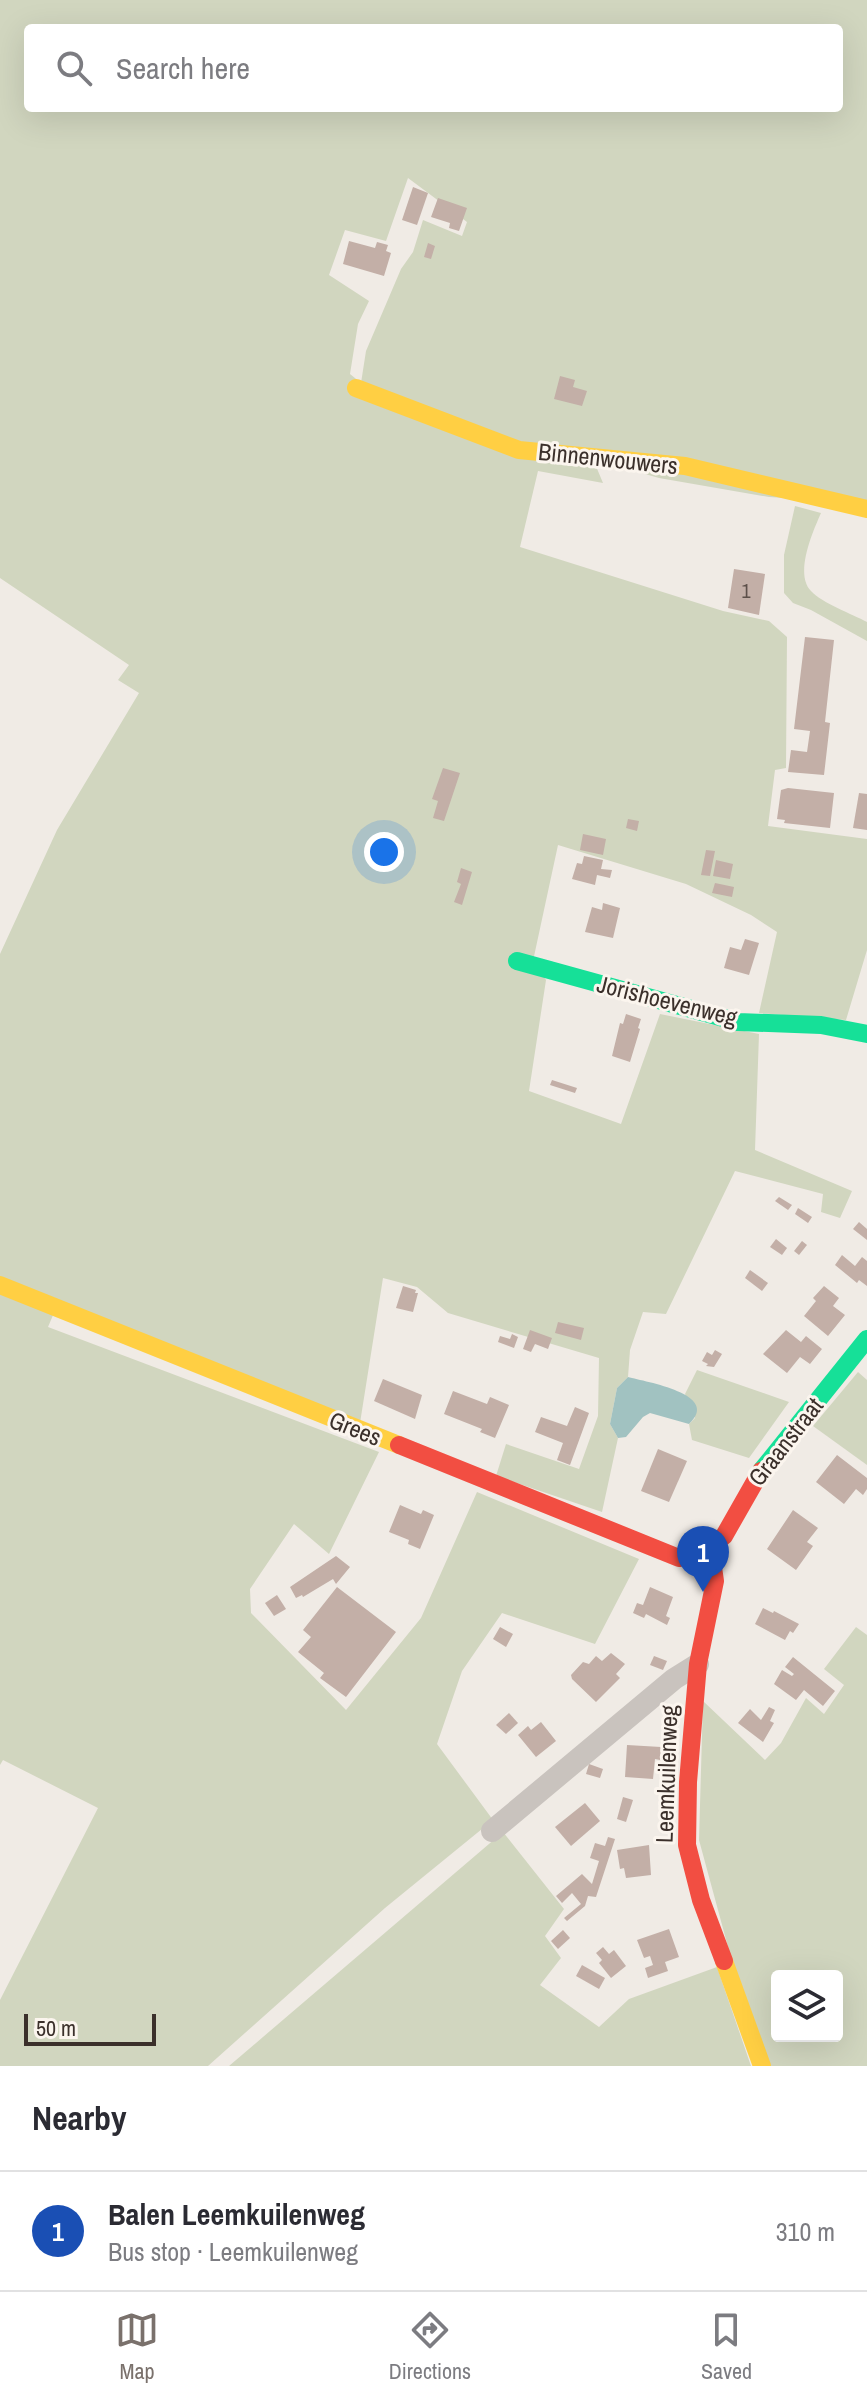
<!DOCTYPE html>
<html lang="en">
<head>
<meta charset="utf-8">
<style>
  body { margin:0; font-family:"Archivo Narrow",sans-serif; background:#f2f2f3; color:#2b2b33 }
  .controls { position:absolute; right:24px; bottom:24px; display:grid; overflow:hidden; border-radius:8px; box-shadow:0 8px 32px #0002 }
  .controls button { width:72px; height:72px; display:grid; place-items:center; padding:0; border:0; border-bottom:2px solid #e1e1e2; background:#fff; color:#2b2b33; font:40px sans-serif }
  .scale { position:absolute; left:24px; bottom:20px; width:132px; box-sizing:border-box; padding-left:8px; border:4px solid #3b302b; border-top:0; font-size:22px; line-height:28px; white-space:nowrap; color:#3b302b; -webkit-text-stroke:6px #fbf5ee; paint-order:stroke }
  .you { position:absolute; left:384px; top:852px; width:28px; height:28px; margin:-20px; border:6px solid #fff; border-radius:50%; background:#1a73e8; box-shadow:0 0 0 12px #1a73e833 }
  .badge { display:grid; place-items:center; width:52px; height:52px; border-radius:50%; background:#7a716c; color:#fff; font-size:26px; font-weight:700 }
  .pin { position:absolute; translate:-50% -66px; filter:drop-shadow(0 2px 4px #0008) }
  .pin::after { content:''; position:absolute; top:42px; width:28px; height:24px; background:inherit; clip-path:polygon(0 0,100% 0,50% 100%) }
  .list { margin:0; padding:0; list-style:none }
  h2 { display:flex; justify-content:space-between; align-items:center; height:104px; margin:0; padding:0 32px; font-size:34px }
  h2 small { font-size:26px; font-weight:400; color:#7c7c81 }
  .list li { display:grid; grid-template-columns:52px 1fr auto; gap:24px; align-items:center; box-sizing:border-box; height:120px; padding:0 32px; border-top:2px solid #e1e1e2 }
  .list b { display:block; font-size:30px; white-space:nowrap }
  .list p { margin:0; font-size:26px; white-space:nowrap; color:#7c7c81 }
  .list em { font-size:26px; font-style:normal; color:#7c7c81 }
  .icon { flex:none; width:44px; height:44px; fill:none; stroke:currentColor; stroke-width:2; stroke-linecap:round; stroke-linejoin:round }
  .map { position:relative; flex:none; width:867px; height:2066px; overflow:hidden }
  .search { position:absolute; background:#fff; box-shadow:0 8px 32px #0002; left:24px; right:24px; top:24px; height:88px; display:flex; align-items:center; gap:20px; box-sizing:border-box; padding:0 28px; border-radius:8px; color:#7c7c81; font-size:30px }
  .sheet { height:224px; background:#fff }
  nav { display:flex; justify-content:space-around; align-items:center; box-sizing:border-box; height:112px; border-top:2px solid #e1e1e2; background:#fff; font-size:22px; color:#7c7c81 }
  nav a { display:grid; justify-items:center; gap:4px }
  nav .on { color:#7a716c }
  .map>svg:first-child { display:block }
  .green { fill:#d1d6bf; fill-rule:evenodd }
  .water { fill:#a1c2c1 }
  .building { fill:#c3afa7 }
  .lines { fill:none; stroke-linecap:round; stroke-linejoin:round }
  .street { stroke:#c9c3be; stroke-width:22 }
  .fast { stroke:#16e098; stroke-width:18 }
  .slow { stroke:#ffcf43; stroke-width:18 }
  .jam { stroke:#f24e42; stroke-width:18 }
  .labels { text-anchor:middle; stroke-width:6; stroke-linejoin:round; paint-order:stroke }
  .number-label { font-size:20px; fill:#5d504a }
  .street-label { font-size:24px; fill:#3b302b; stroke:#fbf5ee }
</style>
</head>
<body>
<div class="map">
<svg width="867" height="2066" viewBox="0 0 867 2066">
  <rect width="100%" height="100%" fill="#f0ebe5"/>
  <g class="green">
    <path d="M0,0H867V503L769,497L659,478L593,459L603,483L538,471L520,547L723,611L769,621L787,637L786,768L775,770L768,826L867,839V950L846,1020L759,1013L777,932L751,915L686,884L558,845L533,961L546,980L529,1091L621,1124L660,1014L759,1034L755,1150L852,1191L840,1218L821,1212L823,1194L735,1171L666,1314L643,1312L630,1350L628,1377L617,1388L610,1424L618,1438L602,1512L496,1476L506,1444L579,1469L598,1416L599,1358L448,1313L417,1287L383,1278L360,1423L59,1301L48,1327L379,1452L329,1554L294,1524L250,1589L251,1613L346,1710L421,1618L477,1492L639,1559L595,1644L502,1613L462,1671L437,1744L493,1820L385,1908L208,2066H0V2000L98,1808L3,1760L0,1765V954L57,830L139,693L118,680L129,665L0,578ZM28,28H839V108H28ZM408,178L467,222L462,236L423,220L413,252L401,269L366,351L361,383L350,374L358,324L369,301L329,275L345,230L386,241Z"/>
    <path d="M795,506L821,513C813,531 794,574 811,591C822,603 852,614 867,622V641L811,610L793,603L784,593V555Z"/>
    <path d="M697,1370L789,1402L749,1458L692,1440L689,1424L695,1418L685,1394Z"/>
    <path d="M858,1372L867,1380V1465L813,1426Z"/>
    <path d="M856,1627L867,1635V2066H770L734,1969L699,1840L703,1701L765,1760L781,1743L806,1698L824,1714L844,1685L824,1669ZM777,1976H837V2036H777Z"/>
    <path d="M503,1832L564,1909L545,1936L561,1958L540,1985L599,2027L629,1999L717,1967L751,2066H229Z"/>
  </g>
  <path class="water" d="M628,1377C646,1382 722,1394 689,1424L650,1413L643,1417L626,1437L618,1438L610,1424L617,1388Z"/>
  <g class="building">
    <path d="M413,187L428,193L417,225L402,220Z"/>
    <path d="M438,198L467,208L459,231L449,228L450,223L431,217Z"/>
    <path d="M349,241L375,248L377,242L388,245L386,251L391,253L384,276L343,264Z"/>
    <path d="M428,243L435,246L431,259L424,257Z"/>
    <path d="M560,376L575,380L573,387L587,391L582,406L554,399Z"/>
    <path d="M734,569L765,574L759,615L728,608Z"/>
    <path d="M805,637L834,640L825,722L830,723L824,775L788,772L791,750L807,752L810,731L794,729Z"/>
    <path d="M443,768L460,773L444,821L433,818L438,801L432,799Z"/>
    <path d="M788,788L834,793L830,828L784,823L785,820L777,819L781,790Z"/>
    <path d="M859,793L867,794V830L853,828Z"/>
    <path d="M628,819L639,821L637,831L626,828Z"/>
    <path d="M583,834L606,839L603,855L580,850Z"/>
    <path d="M706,850L715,851L710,876L701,875Z"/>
    <path d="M584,856L603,860L601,869L612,870L610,878L597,875L595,885L572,879L577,863L582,864Z"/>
    <path d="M716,860L733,864L730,879L713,876Z"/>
    <path d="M461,868L472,872L462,905L454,902L461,884L457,882Z"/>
    <path d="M715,883L734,887L732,897L712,893Z"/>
    <path d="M603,903L620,908L613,938L585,932L592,907L602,910Z"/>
    <path d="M745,939L759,943L749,975L724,968L730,947L741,950Z"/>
    <path d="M626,1014L641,1019L638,1028L640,1029L630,1062L612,1056L620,1023L623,1024Z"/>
    <path d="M552,1080L577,1088L575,1093L550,1085Z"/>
    <path d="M779,1197L792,1205L788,1210L775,1201Z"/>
    <path d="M798,1208L812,1217L808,1223L795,1214Z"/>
    <path d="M859,1222L867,1229V1240L853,1229Z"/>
    <path d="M776,1239L787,1248L782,1255L770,1247Z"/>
    <path d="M802,1241L807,1245L799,1255L794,1251Z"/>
    <path d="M842,1255L855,1266L862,1257L867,1261V1286L859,1280L857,1283L835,1265Z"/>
    <path d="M750,1270L768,1283L762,1291L745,1278Z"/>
    <path d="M403,1286L416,1290L415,1293H418L413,1312L396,1308Z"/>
    <path d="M824,1286L839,1298L833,1306L845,1315L828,1336L804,1316L816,1301L813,1298Z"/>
    <path d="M558,1322L584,1328L581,1340L555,1333Z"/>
    <path d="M530,1330L552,1338L548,1349L535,1344L531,1352L523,1349Z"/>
    <path d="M786,1330L801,1342L806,1336L822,1349L810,1364L800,1357L787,1373L763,1354Z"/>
    <path d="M512,1334L518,1337L514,1348L498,1342L500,1336L510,1339Z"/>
    <path d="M715,1350L722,1354L714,1367L706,1366L708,1364L702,1361L707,1352L712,1355Z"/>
    <path d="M383,1379L422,1395L415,1419L374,1401Z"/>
    <path d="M453,1391L487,1404L490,1397L509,1405L495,1438L480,1432L482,1429L444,1414Z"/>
    <path d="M575,1407L589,1413L570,1465L557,1460L563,1443L535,1432L541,1417L567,1426Z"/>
    <path d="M658,1449L687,1461L669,1502L641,1491Z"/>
    <path d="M837,1455L867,1478V1489L863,1495L856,1489L844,1504L816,1482Z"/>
    <path d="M400,1505L421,1514L423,1510L434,1515L420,1549L408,1544L409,1540L389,1532Z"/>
    <path d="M793,1510L818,1528L807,1542L813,1546L796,1570L767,1549Z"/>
    <path d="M336,1556L350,1567L336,1584L333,1579L303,1597L302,1595L296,1598L290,1587Z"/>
    <path d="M337,1587L396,1632L346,1697L320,1678L324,1673L298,1652L311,1637L303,1630Z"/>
    <path d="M650,1587L673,1597L666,1616L670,1618L667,1625L646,1614L644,1618L633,1613L637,1603L643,1605Z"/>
    <path d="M277,1595L286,1609L274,1616L265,1603Z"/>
    <path d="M763,1608L773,1613L774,1611L799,1624L793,1633L790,1631L785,1640L755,1624Z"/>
    <path d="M500,1627L513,1634L506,1647L493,1639Z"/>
    <path d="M611,1653L625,1664L616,1674L620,1678L596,1702L572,1679L571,1675L583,1662L589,1664L596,1656L602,1661Z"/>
    <path d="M654,1656L667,1661L663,1670L650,1665Z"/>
    <path d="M793,1657L835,1691L823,1706L804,1690L796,1700L774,1684L782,1670L792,1676L794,1674L785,1667Z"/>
    <path d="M769,1707L775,1710L770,1721L774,1723L763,1742L738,1723L750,1709L761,1720Z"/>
    <path d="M509,1713L518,1723L506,1734L496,1725Z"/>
    <path d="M541,1722L556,1741L536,1757L518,1735L528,1726L531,1730Z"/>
    <path d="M627,1745L661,1747L660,1760L655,1759L653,1779L625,1777Z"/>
    <path d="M589,1764L603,1769L600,1778L586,1774Z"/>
    <path d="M623,1797L633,1800L626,1822L617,1819Z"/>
    <path d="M585,1803L600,1821L571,1846L555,1827Z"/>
    <path d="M608,1837L615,1839L596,1897L588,1896L585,1906L567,1921L564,1918L581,1904L572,1893L562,1903L556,1896L582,1874L592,1884L599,1861L590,1858L595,1843L605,1846Z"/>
    <path d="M649,1845L651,1875L626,1878L624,1868L620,1869L617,1850Z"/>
    <path d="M669,1929L679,1957L665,1962L668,1971L648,1978L645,1968L653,1965L650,1956L644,1958L637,1940Z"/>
    <path d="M563,1930L570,1938L558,1949L551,1941Z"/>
    <path d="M603,1947L609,1954L614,1950L626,1966L611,1978L599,1963L602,1960L596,1953Z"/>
    <path d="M582,1965L605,1978L599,1989L576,1976Z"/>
  </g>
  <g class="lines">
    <path class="street" d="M492,1831L674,1679L698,1664"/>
    <g class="fast">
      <path d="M517,961L738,1022L821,1025L867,1034"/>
      <path d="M761,1471L867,1339"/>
    </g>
    <g class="slow">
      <path d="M356,388L519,450L685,466L867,509"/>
      <path d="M0,1285L399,1445"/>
      <path d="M724,1961L762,2066"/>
    </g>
    <g class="jam">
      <path d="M399,1445L679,1558L710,1547L724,1536L761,1471"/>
      <path d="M710,1547L715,1581L698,1664L688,1782L687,1845L701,1900L724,1961"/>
    </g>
  </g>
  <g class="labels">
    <g class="number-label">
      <text x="746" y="598">1</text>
    </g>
    <g class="street-label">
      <text transform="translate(608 459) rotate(6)" y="8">Binnenwouwers</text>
      <text transform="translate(667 1001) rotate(14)" y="8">Jorishoevenweg</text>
      <text transform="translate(355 1429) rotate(22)" y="8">Grees</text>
      <text transform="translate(786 1442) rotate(-52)" y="8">Graanstraat</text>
      <text transform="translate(667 1774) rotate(-88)" y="8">Leemkuilenweg</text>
    </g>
  </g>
</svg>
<div class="controls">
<button><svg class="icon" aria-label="layers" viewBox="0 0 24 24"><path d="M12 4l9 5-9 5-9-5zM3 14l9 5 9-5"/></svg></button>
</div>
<div class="scale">50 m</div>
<div class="you"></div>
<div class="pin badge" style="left:703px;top:1592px;background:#1a4fb4">1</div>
<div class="search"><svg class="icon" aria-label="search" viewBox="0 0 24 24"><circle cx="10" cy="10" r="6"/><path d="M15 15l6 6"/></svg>Search here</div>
</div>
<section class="sheet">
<h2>Nearby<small></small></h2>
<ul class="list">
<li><span class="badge" style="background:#1a4fb4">1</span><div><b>Balen Leemkuilenweg</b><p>Bus stop · Leemkuilenweg</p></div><em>310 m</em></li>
</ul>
</section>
<nav>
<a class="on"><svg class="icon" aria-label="map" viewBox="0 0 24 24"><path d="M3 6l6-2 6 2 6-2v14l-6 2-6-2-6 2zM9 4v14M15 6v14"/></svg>Map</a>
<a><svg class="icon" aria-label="directions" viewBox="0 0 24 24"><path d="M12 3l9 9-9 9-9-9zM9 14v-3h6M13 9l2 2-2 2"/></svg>Directions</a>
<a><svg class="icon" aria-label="saved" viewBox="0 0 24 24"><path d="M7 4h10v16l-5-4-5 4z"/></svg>Saved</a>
</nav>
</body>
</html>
